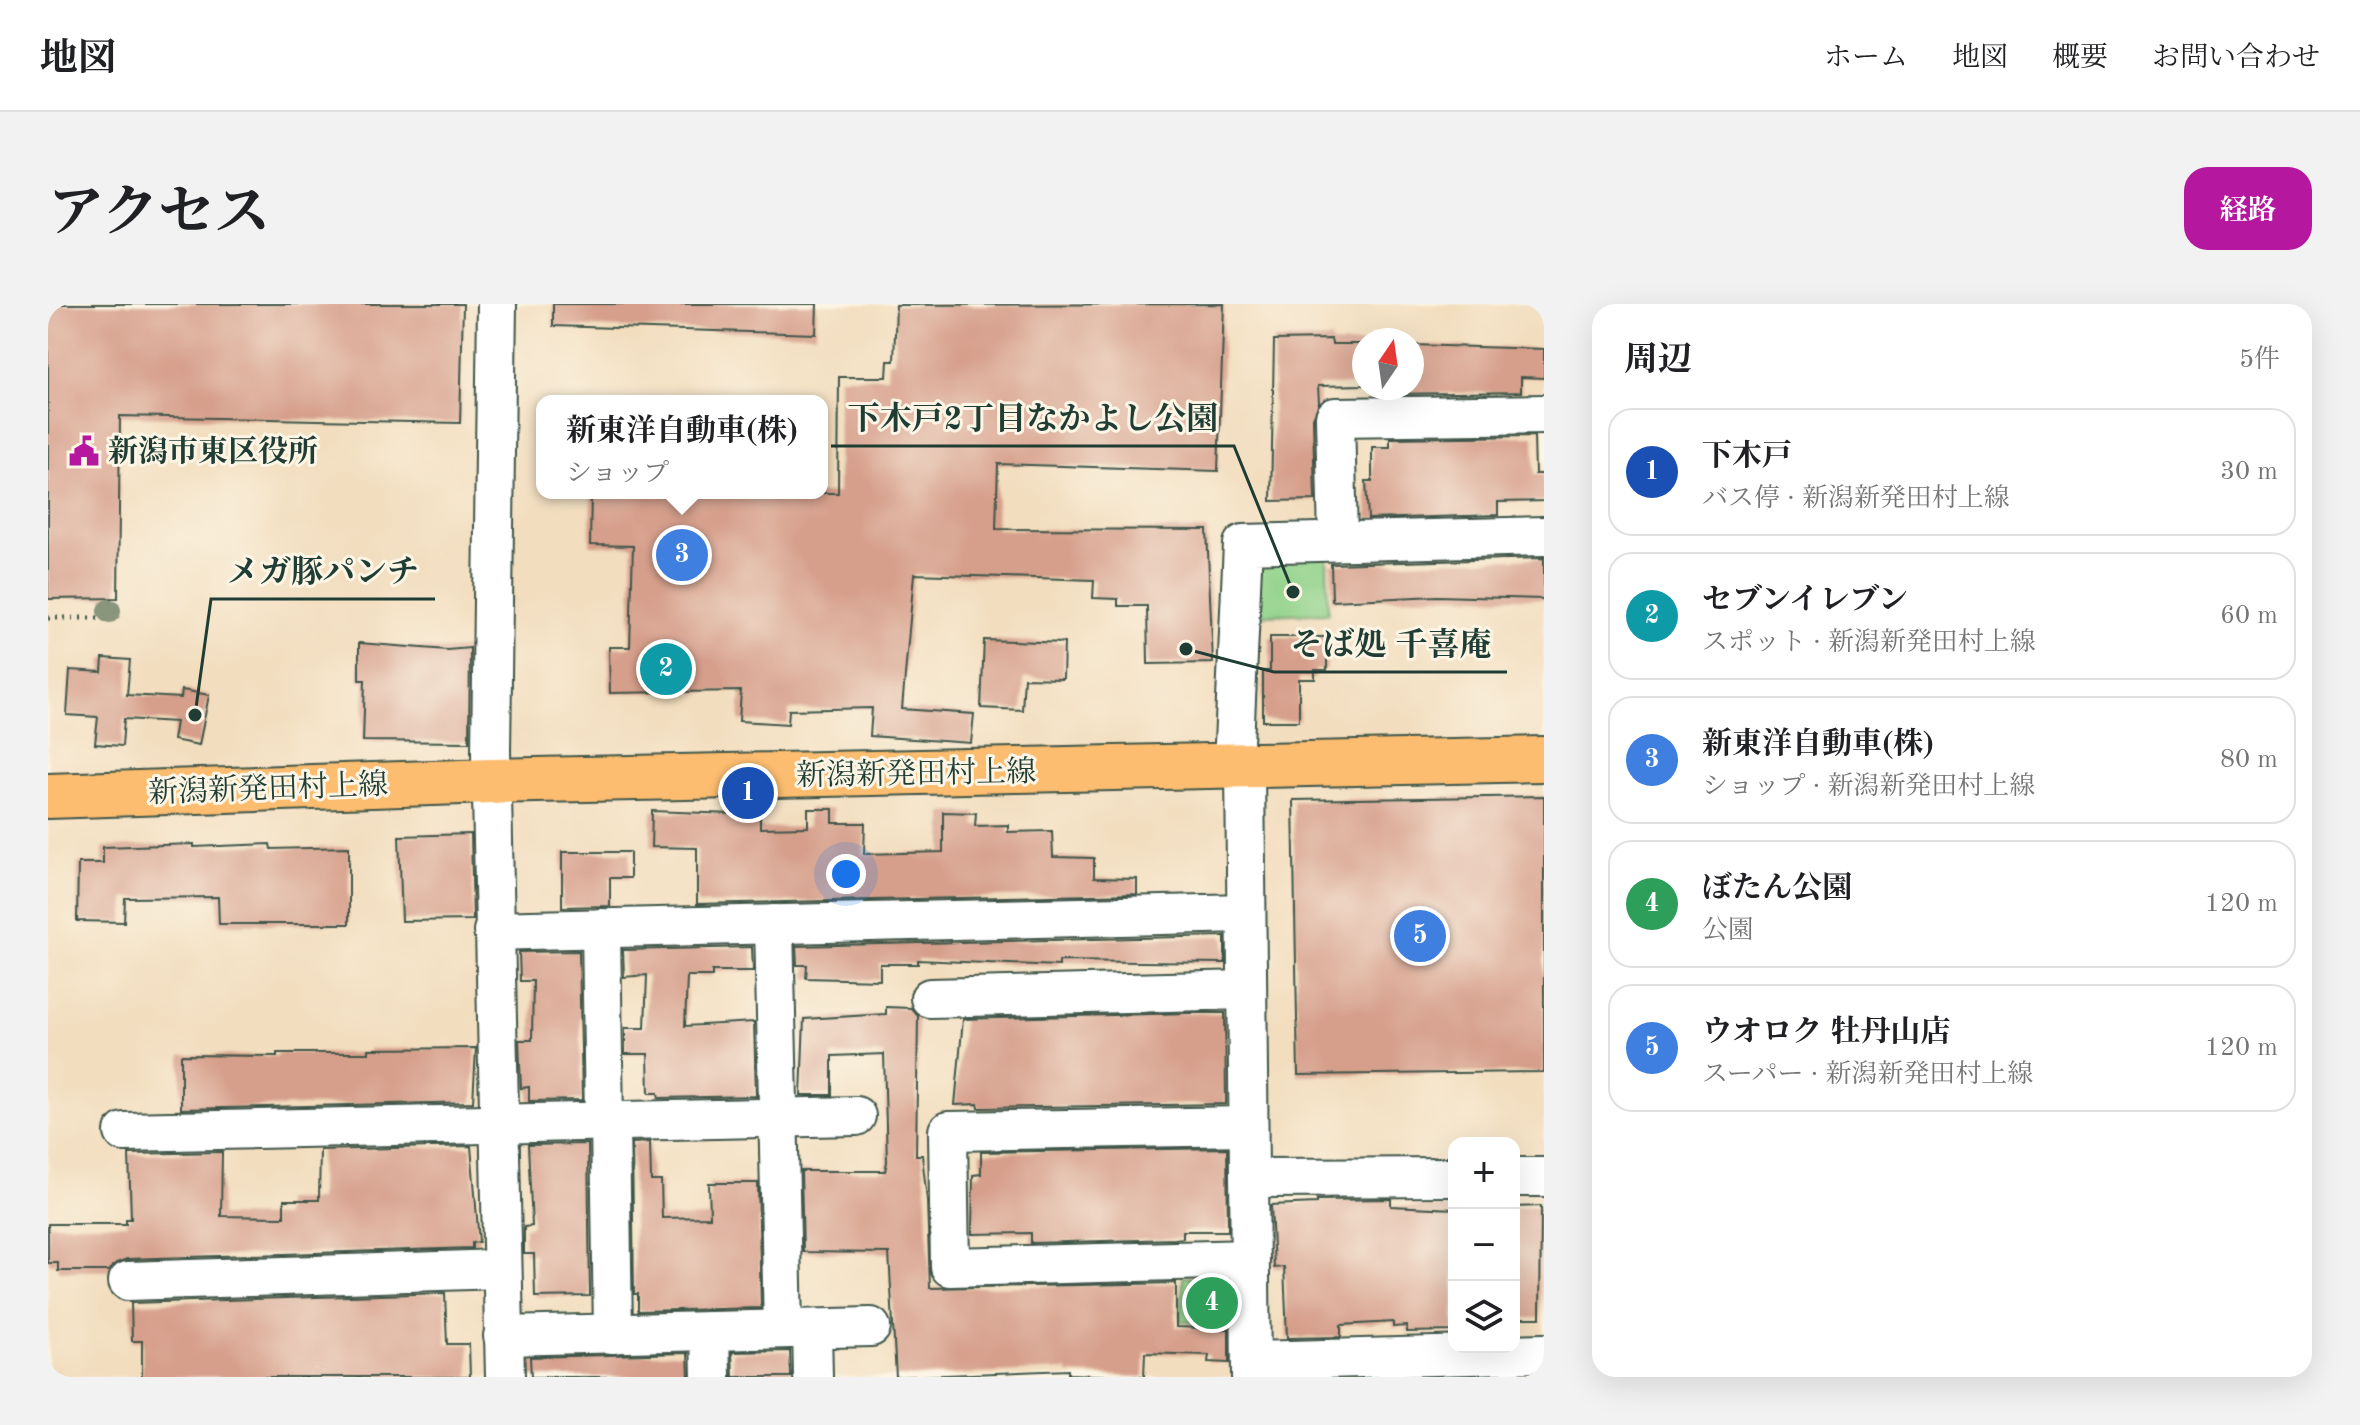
<!DOCTYPE html>
<html lang="ja">
<head>
<meta charset="utf-8">
<style>
  body { margin:0; font-family:"Old Standard TT","Noto Serif JP",serif; background:#f2f2f2; color:#202124 }
  .controls { position:absolute; right:24px; bottom:24px; display:grid; overflow:hidden; border-radius:16px; box-shadow:0 8px 32px #0002 }
  .controls button { width:72px; height:72px; display:grid; place-items:center; padding:0; border:0; border-bottom:2px solid #e0e0e0; background:#fff; color:#202124; font:40px sans-serif }
  .compass { position:absolute; left:1304px; top:24px; width:72px; height:72px; border-radius:50%; background:#fff; box-shadow:0 8px 32px #0002; rotate:13deg }
  .you { position:absolute; left:798px; top:570px; width:28px; height:28px; margin:-20px; border:6px solid #fff; border-radius:50%; background:#1a73e8; box-shadow:0 0 0 12px #1a73e833 }
  .badge { display:grid; place-items:center; width:52px; height:52px; border-radius:50%; background:#b5179e; color:#fff; font-size:26px; font-weight:700 }
  .pin { position:absolute; translate:-50% -50%; border:4px solid #fff; box-shadow:0 2px 8px #0006 }
  .popup { position:absolute; left:488px; top:91px; width:292px; height:104px; box-sizing:border-box; display:grid; place-content:center; border-radius:16px; background:#fff; filter:drop-shadow(0 2px 6px #0005); font-size:26px; white-space:nowrap; color:#757577 }
  .popup b { font-size:30px; color:#202124 }
  .popup::after { content:''; position:absolute; left:50%; top:100%; margin-left:-16px; border:16px solid transparent; border-top-color:#fff }
  .list { margin:0; padding:0; list-style:none }
  h2 { display:flex; justify-content:space-between; align-items:center; height:104px; margin:0; padding:0 32px; font-size:34px }
  h2 small { font-size:26px; font-weight:400; color:#757577 }
  .list li { display:grid; grid-template-columns:52px 1fr auto; gap:24px; align-items:center; box-sizing:border-box; height:128px; margin:0 16px 16px; padding:0 16px; border:2px solid #e0e0e0; border-radius:24px }
  .list b { display:block; font-size:30px; white-space:nowrap }
  .list p { margin:0; font-size:26px; white-space:nowrap; color:#757577 }
  .list em { font-size:26px; font-style:normal; color:#757577 }
  .icon { flex:none; width:44px; height:44px; fill:none; stroke:currentColor; stroke-width:2; stroke-linecap:round; stroke-linejoin:round }
  .map { position:relative; flex:none; width:1496px; height:1073px; overflow:hidden; border-radius:24px }
  header { display:flex; align-items:center; gap:48px; box-sizing:border-box; height:112px; padding:0 40px; background:#fff; border-bottom:2px solid #e0e0e0 }
  header strong { font-size:38px }
  nav { display:flex; gap:44px; margin-inline-start:auto; font-size:28px }
  .intro { display:flex; align-items:center; justify-content:space-between; box-sizing:border-box; height:192px; padding:0 48px }
  h1 { margin:0; font-size:56px }
  .button { padding:20px 36px; border-radius:24px; background:#b5179e; color:#fff; font-size:28px; font-weight:700 }
  main { display:flex; gap:48px; padding:0 48px }
  aside { flex:1; background:#fff; border-radius:24px; box-shadow:0 8px 32px #0002 }
  .map>svg:first-child { display:block }
  .green { fill:#8fd189; stroke:#57875e; stroke-width:2 }
  .building { fill:#d69f8b }
  .lines { fill:none; stroke-linecap:round; stroke-linejoin:round }
  .minor-casing { stroke:#3f5549; stroke-width:42 }
  .major-casing { stroke:#3f5549; stroke-width:48 }
  .path { stroke:#3f5549; stroke-width:5; stroke-dasharray:2 6; stroke-linecap:butt }
  .minor { stroke:#fff; stroke-width:38 }
  .major { stroke:#fcbd6f; stroke-width:44 }
  .tree { fill:#8a967b }
  .labels { text-anchor:middle; stroke-width:6; stroke-linejoin:round; paint-order:stroke }
  .poi-label { font-size:30px; font-weight:bold; fill:#1f3d34; stroke:#fcf5e5; text-anchor:start }
  .street-label { font-size:30px; fill:#1f3d34; stroke:#fcf5e5 }
  .leader { fill:none; stroke:#1f3d34; stroke-width:3 }
  .callout-dot { fill:#1f3d34; stroke:#fcf5e5; stroke-width:3 }
  .callout-label { font-size:32px; text-anchor:middle; font-weight:bold; fill:#1f3d34; stroke:#fcf5e5; stroke-width:6; stroke-linejoin:round; paint-order:stroke }
</style>
</head>
<body>
<header>
<strong>地図</strong>
<nav><a>ホーム</a><a>地図</a><a>概要</a><a>お問い合わせ</a></nav>
</header>
<div class="intro"><h1>アクセス</h1><a class="button">経路</a></div>
<main>
<div class="map">
<svg width="1496" height="1073" viewBox="0 0 1496 1073">
  <rect width="100%" height="100%" fill="#fcf5e5"/>
  <filter id="ink" filterUnits="userSpaceOnUse"><feTurbulence type="fractalNoise" baseFrequency=".0125" numOctaves="2"/><feDisplacementMap in="SourceGraphic" scale="16" xChannelSelector="R" yChannelSelector="G"/><feConvolveMatrix kernelMatrix="1 2 1 2 8 2 1 2 1" color-interpolation-filters="sRGB"/></filter>
  <filter id="wash" filterUnits="userSpaceOnUse"><feTurbulence type="fractalNoise" baseFrequency=".006" numOctaves="4" result="noise"/><feDisplacementMap in="SourceGraphic" scale="32" xChannelSelector="R" yChannelSelector="G"/><feGaussianBlur stdDeviation="1.8" result="paint"/><feColorMatrix in="noise" values="0 0 0 0 0 0 0 0 0 0 0 0 0 0 0 0 0 1.4 0 .05"/><feComposite in="paint" operator="in"/></filter>
  <g filter="url(#wash)">
    <rect width="100%" height="100%" fill="#f2ddbe"/>
    <g class="green">
      <path d="M1221,251H1279L1280,309L1211,311V266Z"/>
      <path d="M1135,973H1187L1194,1019L1133,1018Z"/>
    </g>
    <g id="blocks">
      <g class="building">
        <path d="M0,0H415L412,119L72,112L70,294L0,295Z"/>
        <path d="M505,0H769L768,30L505,22Z"/>
        <path d="M1176,0L1170,167L950,160L948,225L1159,226L1165,359L1100,360L1099,302H1070V295L1045,294L1046,276L866,270L854,405L926,410L923,439L822,432L824,404L741,406L740,420L691,417L693,387L562,389L561,343H582L585,242L542,241L543,189H790L791,73H839L840,57H846L848,1Z"/>
        <path d="M1283,35L1284,40H1316V81L1270,82L1271,99L1265,114L1267,196L1223,197L1226,36Z"/>
        <path d="M1364,41L1496,45V74L1473,73V88L1342,90V84H1364Z"/>
        <path d="M1486,132L1487,170H1496V197L1450,198V211L1320,215L1318,177H1324V143H1342V134Z"/>
        <path d="M1496,254V295L1389,292L1284,297L1283,260Z"/>
        <path d="M1222,333H1279V366H1267V375H1251V417H1215V367H1222Z"/>
        <path d="M936,336L1016,339L1015,375L976,374L974,406L933,404Z"/>
        <path d="M311,339L399,346L422,344L421,438L315,437L317,376H311Z"/>
        <path d="M55,354L82,356L79,391L133,394L134,386L161,391L151,441L125,436L128,418L76,415L74,442L47,440L50,413L19,411L22,366L54,368Z"/>
        <path d="M1496,492V768L1250,771L1245,496Z"/>
        <path d="M760,505H785V519H817L816,550L895,548V508L928,509L927,522L960,521V528L1004,527L1005,553L1046,554V574L1089,575V590L649,600V544L603,543L604,507L712,511V524L760,523Z"/>
        <path d="M423,530L425,616L354,617L351,532Z"/>
        <path d="M146,540V543L222,540L223,545L301,543V620H171L170,593L77,594L76,618L29,617L30,559H55V543Z"/>
        <path d="M514,548H582V574H562V602L514,603Z"/>
        <path d="M1177,632V659L1011,657V662L870,656V660H832V676L758,674L759,661H749L748,642Z"/>
        <path d="M704,643L705,667H664V672H639L637,722L706,718L708,792L611,794L610,789H601L600,750H577V724H597L599,671L576,673L575,646Z"/>
        <path d="M531,647L534,796L481,797V783L473,784L471,736H484L485,677H472L471,648Z"/>
        <path d="M838,703L863,704L870,712L868,851H874L879,896L882,984L1128,979V1023L1181,1025V1059L1160,1058L1161,1051L1097,1049L1096,1073L1020,1070V1066L848,1073L841,949L755,948L753,867H837L839,858L836,750L784,752V791H753L756,715L838,710Z"/>
        <path d="M1142,709H1177L1178,800L931,804L930,800L907,801L915,715Z"/>
        <path d="M428,744L425,798L133,805V751L229,752V749H321V745Z"/>
        <path d="M602,838L603,877H613L614,914L662,913L661,879H710L713,1004L590,1007V990H586L584,839Z"/>
        <path d="M540,840L542,992L487,993L486,950H476V923L484,922L480,841Z"/>
        <path d="M423,842L431,938L424,939V944L79,955L68,959L60,967H10V959H0V920H78V915H83L81,850L174,848L173,912L236,913V896H271L272,846Z"/>
        <path d="M1179,844L1180,927H1135V934L1127,935L983,939V929L924,930L925,871L933,870V848Z"/>
        <path d="M1343,895V902L1406,905V1027L1359,1028V1022L1345,1023V1018L1293,1021V1033L1239,1034L1236,963L1226,964L1223,901L1269,899V896Z"/>
        <path d="M1493,902L1492,1014H1466V903Z"/>
        <path d="M397,989L399,1040H421L422,1073H94V1037H84L83,999Z"/>
        <path d="M742,1047L743,1073H685L684,1048Z"/>
        <path d="M640,1049L641,1073H483L482,1053Z"/>
      </g>
    </g>
  </g>
  <g filter="url(#ink)">
    <use href="#blocks" fill-opacity="0" stroke="#3f5549" stroke-width="2"/>
    <g class="lines">
      <g class="minor-casing">
        <g id="minor">
          <path d="M449,0L443,447L457,1073"/>
          <path d="M1290,236L1287,113L1496,110"/>
          <path d="M1185,462L1195,240L1496,232"/>
          <path d="M1197,463L1203,1073"/>
          <path d="M726,620L735,1025"/>
          <path d="M553,624L556,818"/>
          <path d="M445,627L1198,609"/>
          <path d="M882,694L1199,686"/>
          <path d="M562,818L565,1030"/>
          <path d="M1199,822L900,827L902,963L1202,955"/>
          <path d="M76,828L808,812"/>
          <path d="M1466,873H1496"/>
          <path d="M1201,874L1406,873"/>
          <path d="M80,977L453,965"/>
          <path d="M764,1025L765,1073"/>
          <path d="M662,1027L663,1073"/>
          <path d="M455,1032L823,1023"/>
          <path d="M1203,1057L1496,1049"/>
        </g>
      </g>
      <g class="major-casing">
        <path id="major" d="M0,492L444,477L1496,455"/>
      </g>
      <path class="path" d="M0,314H52"/>
      <use href="#minor" class="minor"/>
      <use href="#major" class="major"/>
    </g>
    <circle class="tree" cx="61" cy="307" r="12"/>
  </g>
  <defs>
    <g id="civic-bare" transform="scale(2.4)"><path d="M-.6-6.5H3V-4.5H.6V-3L4-1V1h2V6H-6V1h2V-1L-.6-3ZM-1.2 2.5V6h2.4V2.5Z" fill="#b5179e" stroke="#fcf5e5" stroke-width="2.5" paint-order="stroke"/></g>
  </defs>
  <g fill-rule="evenodd">
    <use href="#civic-bare" x="36" y="147"/>
  </g>
  <g class="labels">
    <g class="poi-label">
      <text x="60" y="157">新潟市東区役所</text>
    </g>
    <g class="street-label">
      <text transform="translate(868 469) rotate(-1)" y="10">新潟新発田村上線</text>
      <text transform="translate(220 484) rotate(-2)" y="10">新潟新発田村上線</text>
    </g>
  </g>
  <path class="leader" d="M1245 288L1186 142H783M147 411L163 295H387M1138 345L1226 368H1459"/>
  <g class="callout-dot">
    <circle cx="1245" cy="288" r="8"/>
    <circle cx="147" cy="411" r="8"/>
    <circle cx="1138" cy="345" r="8"/>
  </g>
  <g class="callout-label">
    <text x="985" y="125">下木戸2丁目なかよし公園</text>
    <text x="275" y="278">メガ豚パンチ</text>
    <text x="1343" y="351">そば処 千喜庵</text>
  </g>
</svg>
<div class="controls">
<button>+</button>
<button>−</button>
<button><svg class="icon" aria-label="layers" viewBox="0 0 24 24"><path d="M12 4l9 5-9 5-9-5zM3 14l9 5 9-5"/></svg></button>
</div>
<svg class="compass" viewBox="-18 -18 36 36"><path d="M0-13l5 13h-10z" fill="#e53935"/><path d="M0 13l5-13h-10z" fill="#757577"/></svg>
<div class="you"></div>
<div class="pin badge" style="left:700px;top:489px;background:#1a4fb4">1</div>
<div class="pin badge" style="left:618px;top:365px;background:#0f9aa8">2</div>
<div class="pin badge" style="left:634px;top:251px;background:#3f7fe0">3</div>
<div class="popup"><b>新東洋自動車(株)</b>ショップ</div>
<div class="pin badge" style="left:1164px;top:999px;background:#2e9e5b">4</div>
<div class="pin badge" style="left:1372px;top:632px;background:#3f7fe0">5</div>
</div>
<aside>
<h2>周辺<small>5件</small></h2>
<ul class="list">
<li><span class="badge" style="background:#1a4fb4">1</span><div><b>下木戸</b><p>バス停 · 新潟新発田村上線</p></div><em>30 m</em></li>
<li><span class="badge" style="background:#0f9aa8">2</span><div><b>セブンイレブン</b><p>スポット · 新潟新発田村上線</p></div><em>60 m</em></li>
<li><span class="badge" style="background:#3f7fe0">3</span><div><b>新東洋自動車(株)</b><p>ショップ · 新潟新発田村上線</p></div><em>80 m</em></li>
<li><span class="badge" style="background:#2e9e5b">4</span><div><b>ぼたん公園</b><p>公園</p></div><em>120 m</em></li>
<li><span class="badge" style="background:#3f7fe0">5</span><div><b>ウオロク 牡丹山店</b><p>スーパー · 新潟新発田村上線</p></div><em>120 m</em></li>
</ul>
</aside>
</main>
</body>
</html>
